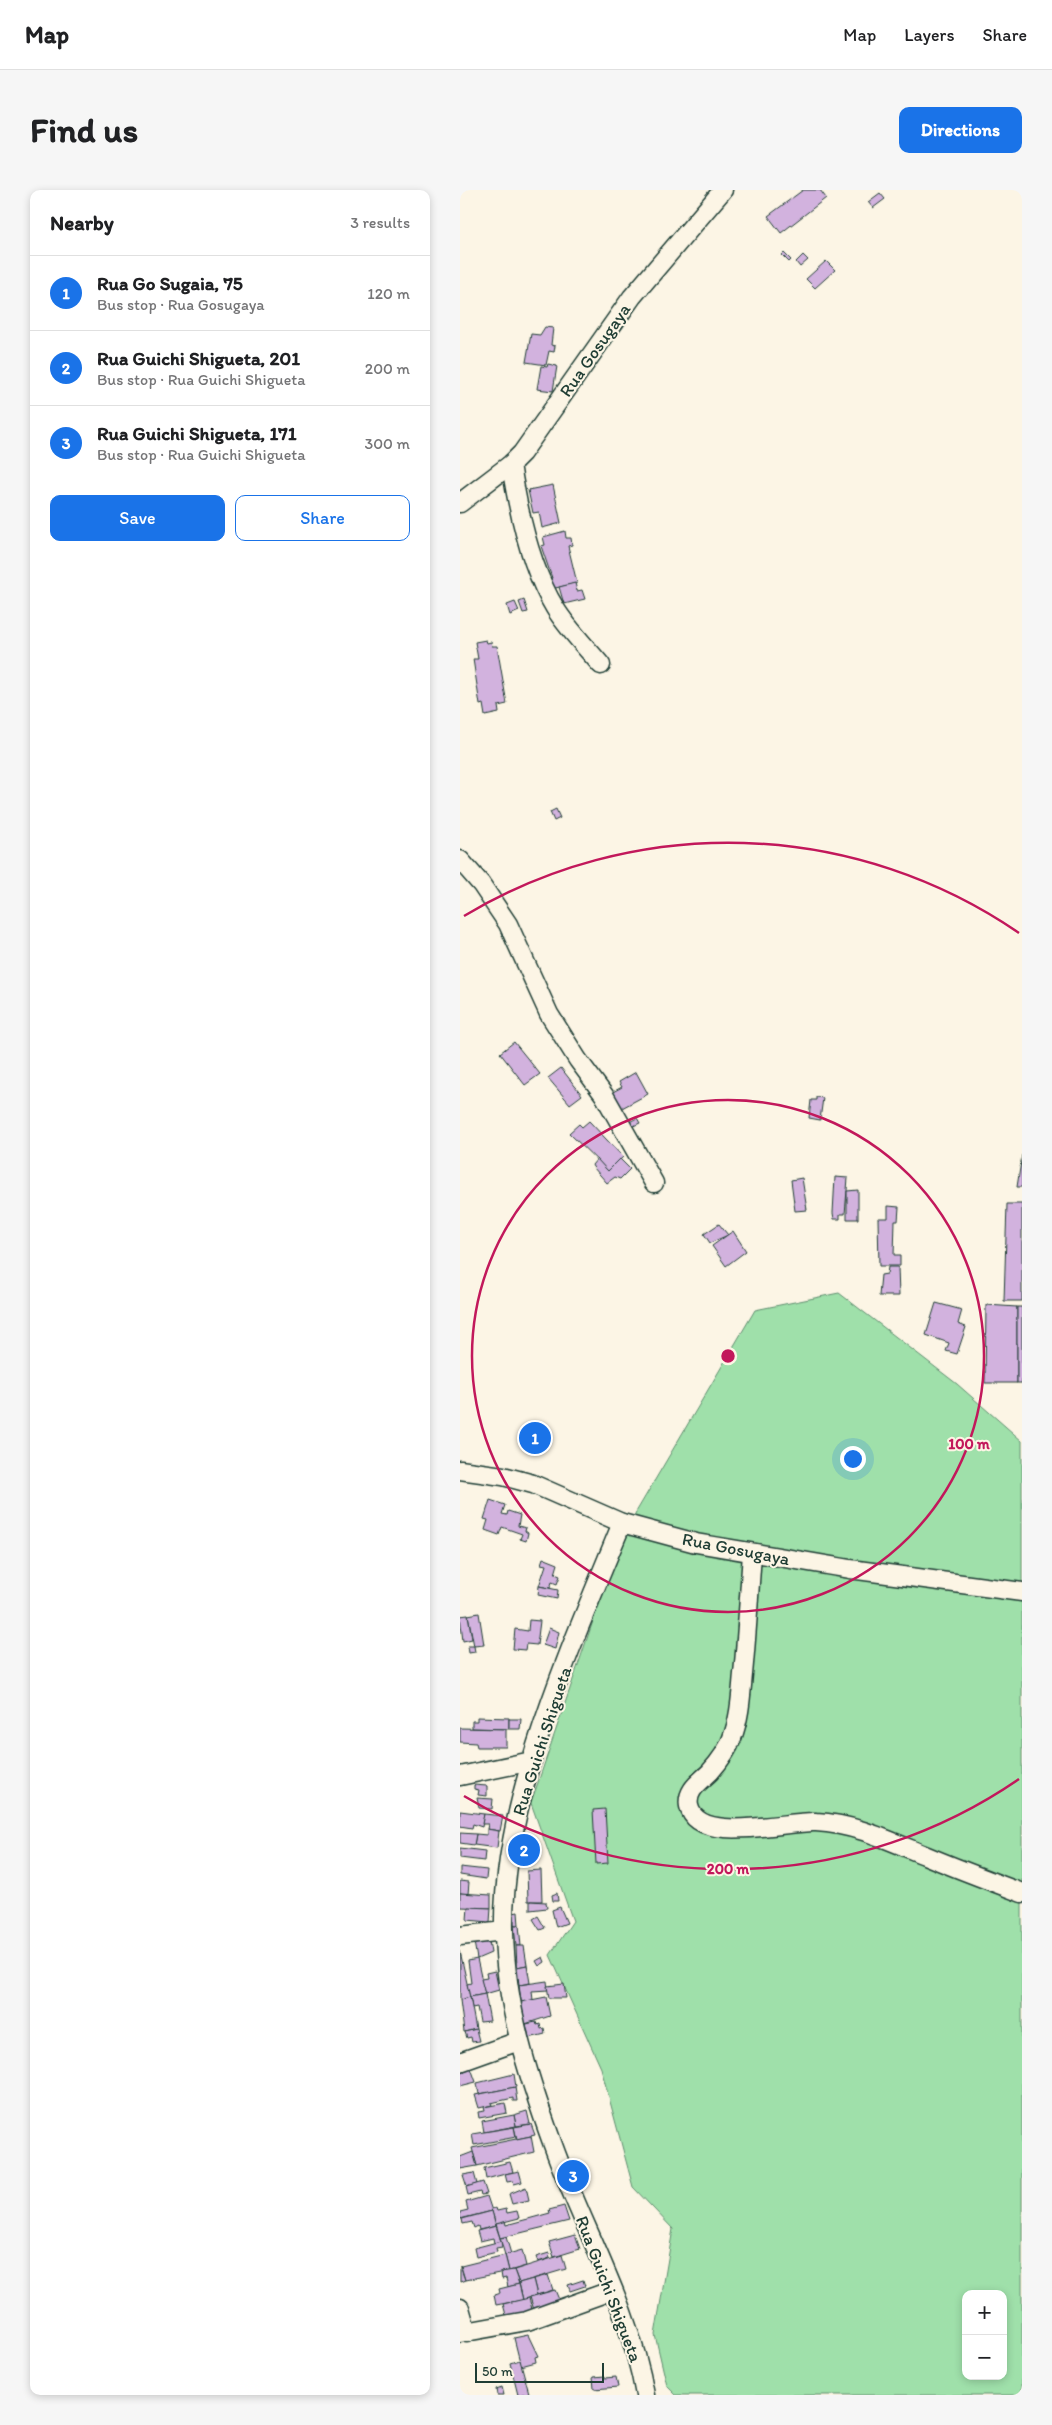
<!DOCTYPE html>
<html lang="en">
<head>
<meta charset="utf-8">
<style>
  body { margin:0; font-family:Itim,sans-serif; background:#f6f6f6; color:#202124 }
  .controls { position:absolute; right:15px; bottom:15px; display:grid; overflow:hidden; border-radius:10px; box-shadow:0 2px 8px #0003 }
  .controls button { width:45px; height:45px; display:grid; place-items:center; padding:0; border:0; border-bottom:1px solid #e0e0e0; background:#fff; color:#202124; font:25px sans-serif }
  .scale { position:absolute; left:15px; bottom:12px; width:129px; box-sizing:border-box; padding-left:5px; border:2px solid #1f3d34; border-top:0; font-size:14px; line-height:18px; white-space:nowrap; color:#1f3d34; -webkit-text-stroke:4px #fcf5e5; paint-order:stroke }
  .you { position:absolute; left:392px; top:1268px; width:18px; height:18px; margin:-12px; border:4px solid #fff; border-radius:50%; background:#1a73e8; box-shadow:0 0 0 8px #1a73e833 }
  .badge { display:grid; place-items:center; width:32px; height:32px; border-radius:50%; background:#1a73e8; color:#fff; font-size:16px; font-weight:700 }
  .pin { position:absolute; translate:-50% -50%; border:2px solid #fff; box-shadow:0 1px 5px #0006 }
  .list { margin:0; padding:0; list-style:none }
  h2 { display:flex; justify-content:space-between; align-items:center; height:65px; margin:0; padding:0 20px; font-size:21px }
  h2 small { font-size:16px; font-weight:400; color:#757577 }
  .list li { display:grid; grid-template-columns:32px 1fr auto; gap:15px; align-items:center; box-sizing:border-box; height:75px; padding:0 20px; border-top:1px solid #e0e0e0 }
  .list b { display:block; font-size:19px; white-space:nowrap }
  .list p { margin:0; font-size:16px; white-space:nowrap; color:#757577 }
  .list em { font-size:16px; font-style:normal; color:#757577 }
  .actions { display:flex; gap:10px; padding:15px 20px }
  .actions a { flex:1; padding:11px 0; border:1px solid #1a73e8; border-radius:10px; text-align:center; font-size:18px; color:#1a73e8 }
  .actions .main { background:#1a73e8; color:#fff }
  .map { position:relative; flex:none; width:562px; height:2205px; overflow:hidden; border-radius:10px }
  header { display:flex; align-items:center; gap:30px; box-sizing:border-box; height:70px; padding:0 25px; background:#fff; border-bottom:1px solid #e0e0e0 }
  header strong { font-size:24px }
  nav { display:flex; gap:28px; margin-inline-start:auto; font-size:18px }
  .intro { display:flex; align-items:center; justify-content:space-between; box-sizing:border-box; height:120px; padding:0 30px }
  h1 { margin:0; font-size:35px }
  .button { padding:12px 22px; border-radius:10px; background:#1a73e8; color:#fff; font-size:18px; font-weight:700 }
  main { display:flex; gap:30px; padding:0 30px }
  aside { flex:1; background:#fff; border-radius:10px; box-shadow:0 2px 8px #0003 }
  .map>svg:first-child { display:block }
  .green { fill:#9fe0aa; stroke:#5f8e6f; fill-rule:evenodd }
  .building { fill:#d2b2de; stroke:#1f3d34 }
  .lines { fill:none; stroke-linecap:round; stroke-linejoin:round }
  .street-casing { stroke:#1f3d34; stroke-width:21 }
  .street { stroke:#fcf5e5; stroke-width:18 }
  .ring { fill:none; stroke:#c2185b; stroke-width:2.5 }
  .labels { text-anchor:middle; stroke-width:4; stroke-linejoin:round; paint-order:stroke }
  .street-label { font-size:18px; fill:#1f3d34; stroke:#fcf5e5 }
  .centre { fill:#c2185b; stroke:#fcf5e5; stroke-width:2.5 }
  .ring-label { font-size:15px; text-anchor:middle; font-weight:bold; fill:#c2185b; stroke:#fcf5e5; stroke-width:4; stroke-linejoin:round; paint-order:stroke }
</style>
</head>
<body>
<header>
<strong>Map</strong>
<nav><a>Map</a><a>Layers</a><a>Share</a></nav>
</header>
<div class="intro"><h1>Find us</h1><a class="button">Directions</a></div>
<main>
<aside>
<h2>Nearby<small>3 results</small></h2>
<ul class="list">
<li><span class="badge">1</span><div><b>Rua Go Sugaia, 75</b><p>Bus stop · Rua Gosugaya</p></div><em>120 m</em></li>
<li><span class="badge">2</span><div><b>Rua Guichi Shigueta, 201</b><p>Bus stop · Rua Guichi Shigueta</p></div><em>200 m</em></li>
<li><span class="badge">3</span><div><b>Rua Guichi Shigueta, 171</b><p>Bus stop · Rua Guichi Shigueta</p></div><em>300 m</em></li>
</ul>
<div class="actions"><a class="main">Save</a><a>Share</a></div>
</aside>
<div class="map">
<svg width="562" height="2205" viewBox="0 0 562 2205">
  <rect width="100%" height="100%" fill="#fcf5e5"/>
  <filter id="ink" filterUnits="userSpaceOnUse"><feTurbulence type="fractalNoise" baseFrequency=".02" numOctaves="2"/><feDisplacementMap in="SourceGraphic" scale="10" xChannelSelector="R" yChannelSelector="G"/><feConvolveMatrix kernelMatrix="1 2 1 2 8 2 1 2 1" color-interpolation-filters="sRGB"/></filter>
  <g filter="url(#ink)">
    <path class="green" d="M379,1103L497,1194L562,1251V2205H216L207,2196L195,2145L213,2039L173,1997L141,1878L90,1765L113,1731L71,1613L162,1346L295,1120ZM506,2104H543V2186H506Z"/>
    <g class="building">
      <path d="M343,0H360L366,8L321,43L308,26Z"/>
      <path d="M420,3L425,9L413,18L408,12Z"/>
      <path d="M324,63L331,70L329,72L322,65Z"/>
      <path d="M343,65L348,70L340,77L336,72Z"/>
      <path d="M366,71L375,80L355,98L346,89Z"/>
      <path d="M85,137L93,138L91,155L95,156L94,162L89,161L86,175L66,172L71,144L80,145Z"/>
      <path d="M88,174L97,176L93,201L77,199L81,176L87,177Z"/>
      <path d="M93,295L101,333L82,338L79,322L73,323L68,300Z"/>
      <path d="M105,341L106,348H111L112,355L108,356L117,393L91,399L88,389L92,388L81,356L85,355L83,347Z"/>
      <path d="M115,393L117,401L122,400L125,409L104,414L99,397Z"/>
      <path d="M64,410L68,422L63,423L59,412Z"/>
      <path d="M55,412L59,421L50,425L47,415Z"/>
      <path d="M26,450L27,453L31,452L32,456H37L47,514L38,516L39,523L25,526L23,514L20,515L13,469H18L15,452Z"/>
      <path d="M96,619L100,628L94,631L90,622Z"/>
      <path d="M54,852L80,884L65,895L40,863Z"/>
      <path d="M101,878L122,905L110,914L88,888Z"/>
      <path d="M176,882L188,904L160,919L151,903L162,897L159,892Z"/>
      <path d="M356,907L363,908L360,930L349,928L351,910H356Z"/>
      <path d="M177,928L180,933L169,938L167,933Z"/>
      <path d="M129,931L163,967L148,981L109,943L119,934L122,937Z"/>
      <path d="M562,965V997H557Z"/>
      <path d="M137,969L148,981L160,969L170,979L160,989L155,987L147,993L133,977L132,975Z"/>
      <path d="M375,987L388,988L385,1024H380V1029H374L373,1023Z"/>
      <path d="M342,988L347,1020L335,1021L331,990Z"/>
      <path d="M398,1000V1029H387V1001Z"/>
      <path d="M547,1014H562V1111H544Z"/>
      <path d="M428,1016L439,1017L438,1031H435L434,1065H440V1076H419L418,1028H428Z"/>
      <path d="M259,1034L268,1045L250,1053L244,1044Z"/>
      <path d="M273,1041L286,1061L266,1076L252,1056Z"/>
      <path d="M428,1077H438L439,1106H419L421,1085L427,1084Z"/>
      <path d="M476,1113L502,1120L498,1134L506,1137L497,1164L486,1161L489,1153L466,1145Z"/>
      <path d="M526,1115L557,1117V1193H525Z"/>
      <rect x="557" y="1117" width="5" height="76"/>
      <path d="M30,1310L45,1315L42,1324L47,1325L48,1321L60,1325L58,1336L66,1338L65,1341L68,1343L66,1351L60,1349L62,1344L42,1337L39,1345L25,1340L28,1330L24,1329Z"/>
      <path d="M83,1368L98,1374L95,1384L100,1386L97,1394L92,1392L90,1398L79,1396L86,1375L81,1374Z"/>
      <path d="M79,1396L98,1400L97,1409L78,1405Z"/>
      <path d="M19,1423L24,1455L14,1456L8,1425Z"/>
      <path d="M8,1425L12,1449L3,1451L0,1426Z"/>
      <path d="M69,1430L80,1431L77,1455L66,1454L65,1460L53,1459L55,1439L68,1441Z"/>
      <path d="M89,1438L99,1442L95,1459L83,1455Z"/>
      <path d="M8,1456H14L15,1462L9,1463Z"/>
      <path d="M17,1527L49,1528V1539L12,1538V1531H17Z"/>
      <path d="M49,1529H61L60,1539H49Z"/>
      <path d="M0,1538L46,1539V1557H17L16,1553L0,1552Z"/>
      <path d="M14,1595L27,1596V1606L18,1605L19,1600L14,1599Z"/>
      <path d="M17,1608L33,1609L32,1619L19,1618Z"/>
      <path d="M145,1619L148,1673L136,1674L133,1620Z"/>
      <path d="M0,1621L24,1624L22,1637L13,1634L12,1638L0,1636Z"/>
      <path d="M24,1624L43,1626L40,1641L27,1639L28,1634H22Z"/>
      <path d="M27,1639L39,1641L37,1658L14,1655L16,1644L27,1645Z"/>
      <path d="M0,1643L16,1644L14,1655L0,1653Z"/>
      <path d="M0,1658L25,1661L24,1671L0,1668Z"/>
      <path d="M0,1677L27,1680L26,1689L0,1685Z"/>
      <path d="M81,1680L82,1711H68L67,1681Z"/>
      <path d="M0,1691L9,1692L8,1704L0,1703Z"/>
      <path d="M0,1703L31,1705V1718L0,1717Z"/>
      <path d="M97,1703L98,1711H93L92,1705Z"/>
      <path d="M70,1711L86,1712L87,1718L70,1720Z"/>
      <path d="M8,1717L31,1718L30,1732L7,1730Z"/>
      <path d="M100,1717L107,1733L96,1737L92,1720Z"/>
      <path d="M58,1722L59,1735H54L53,1723Z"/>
      <path d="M78,1726L85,1738L80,1740L73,1729Z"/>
      <path d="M54,1735H59L61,1756H56Z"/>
      <path d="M29,1751L31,1763L17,1769L14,1752Z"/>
      <path d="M56,1756H64L67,1775L57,1777Z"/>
      <path d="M0,1761L10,1807L0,1810Z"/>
      <path d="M83,1767L85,1772L79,1776L76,1771Z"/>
      <path d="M17,1769L25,1804L10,1807L7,1794L11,1793L8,1771Z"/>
      <path d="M67,1775L70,1793L59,1795L57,1777Z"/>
      <path d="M35,1781L39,1800L25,1804L21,1789L27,1788L26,1783Z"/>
      <path d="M87,1791L88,1800L72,1801L73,1810L61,1812L59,1795Z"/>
      <path d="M104,1794L106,1808H89L87,1796Z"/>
      <path d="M25,1804L30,1831L20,1832L17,1817L12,1818L10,1807Z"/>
      <path d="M10,1807L16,1839L4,1842L0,1810Z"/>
      <path d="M86,1807L90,1826L65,1834L61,1812Z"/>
      <path d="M76,1832L77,1835L80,1834L81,1839L84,1838L85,1844L69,1848L66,1834Z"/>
      <path d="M16,1839L19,1851L12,1852L11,1847L7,1848L5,1842Z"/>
      <path d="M11,1878L16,1892L0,1896V1883Z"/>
      <path d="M54,1884L56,1897L19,1904L17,1893Z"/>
      <path d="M55,1897L57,1911H53V1908L31,1913L32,1915L19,1918L15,1905Z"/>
      <path d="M45,1913L47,1923L19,1928L18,1922L25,1921L24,1917Z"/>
      <path d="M67,1921L70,1934L56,1936L54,1925Z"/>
      <path d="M54,1925L56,1936L24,1942L22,1931Z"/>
      <path d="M71,1934L75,1945L57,1949L54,1937Z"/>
      <path d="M54,1937L56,1947L14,1955L12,1944Z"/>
      <path d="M71,1946L74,1962L17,1976L12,1958Z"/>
      <path d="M13,1962L17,1976L0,1979V1967Z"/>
      <path d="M50,1972L53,1982L26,1989L24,1978Z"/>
      <path d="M59,1981L62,1992L54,1994L53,1991L47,1992L45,1984Z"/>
      <path d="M14,1983L17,1994L7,1997L3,1985Z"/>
      <path d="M23,1992L27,2004L21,2005L20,2002L8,2005L6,1997Z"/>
      <path d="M66,1997L69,2010L52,2014L49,2004Z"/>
      <path d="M27,2006L32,2021L0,2029V2022L8,2020L6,2012Z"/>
      <path d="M104,2016L109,2031L40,2048L36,2034L45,2031L46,2035L90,2023L89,2020Z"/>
      <path d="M36,2018L37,2021L46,2019L47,2023L57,2021L59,2028L36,2034L31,2019Z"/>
      <path d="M32,2021L36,2036L19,2040L18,2036L14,2038L12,2032L3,2034L2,2029Z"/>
      <path d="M36,2036L41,2051L34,2053L33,2048L20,2051L17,2041Z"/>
      <path d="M115,2045L120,2059L94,2067L89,2052Z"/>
      <path d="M46,2047L51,2064L45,2065L40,2048Z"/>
      <path d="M41,2051L42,2057L36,2058L37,2062L16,2067L14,2058Z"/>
      <path d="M62,2060L66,2076L49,2081L45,2065Z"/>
      <path d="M89,2063L90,2068L78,2072L76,2067Z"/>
      <path d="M45,2065L49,2081L5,2090L1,2076Z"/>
      <path d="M102,2065L106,2079L59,2093L54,2080Z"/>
      <path d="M0,2076L5,2090L0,2092Z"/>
      <path d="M54,2080L59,2094L48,2097L46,2088L42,2089L41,2082Z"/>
      <path d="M88,2085L93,2100L77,2105L73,2089Z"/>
      <path d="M73,2089L77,2105L63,2110L59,2093Z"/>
      <path d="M123,2090L125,2096L110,2101L108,2095Z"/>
      <path d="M59,2094L63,2110L36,2115L34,2105L40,2103L39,2099Z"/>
      <path d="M95,2100L100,2112L74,2120L70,2107Z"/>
      <path d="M69,2108L73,2123L47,2129L43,2114Z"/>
      <path d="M68,2145L78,2166L75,2167L76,2172L61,2176L54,2148Z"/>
      <path d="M60,2170L69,2203L58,2205L50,2173Z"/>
      <path d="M145,2186V2188L156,2187L158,2197L134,2199L133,2187Z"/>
      <path d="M42,2197L44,2205H37L36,2199Z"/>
    </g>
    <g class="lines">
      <g class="street-casing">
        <g id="street">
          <path d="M51,274C58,321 70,377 95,418C107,438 126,457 141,475"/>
          <path d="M0,313L51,274L62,263L172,107L263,0"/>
          <path d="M0,670L21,694L48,734L89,824L118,870L144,905L194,993"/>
          <path d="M0,1280L43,1286L73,1294L162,1333L236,1353L390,1379L562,1402"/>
          <path d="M162,1333C113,1453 41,1610 44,1741C45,1815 68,1886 93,1955C123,2039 170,2117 185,2205"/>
          <path d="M292,1364C289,1404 287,1444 283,1484C281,1505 280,1528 272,1548C268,1560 258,1573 250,1582C240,1592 226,1600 229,1616C237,1656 329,1630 356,1632C396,1634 430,1651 467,1666C498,1679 530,1691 562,1703"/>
          <path d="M0,1586L72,1571"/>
          <path d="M0,1746L44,1741"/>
          <path d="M0,1872L59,1851"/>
          <path d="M0,2118L7,2143"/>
          <path d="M0,2143L67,2131L153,2100"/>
        </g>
      </g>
      <use href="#street" class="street"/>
    </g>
  </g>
  <g class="ring">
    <circle cx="268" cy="1166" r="256"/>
    <path d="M559 1589A513 513 0 0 1 4 1606M4 726A513 513 0 0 1 559 743"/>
  </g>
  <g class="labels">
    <g class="street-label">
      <text transform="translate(135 160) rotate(-55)" y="6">Rua Gosugaya</text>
      <text transform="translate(276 1359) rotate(11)" y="6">Rua Gosugaya</text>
      <text transform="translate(82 1551) rotate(-72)" y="6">Rua Guichi Shigueta</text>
      <text transform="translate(149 2099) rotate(69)" y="6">Rua Guichi Shigueta</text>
    </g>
  </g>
  <circle cx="268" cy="1166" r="8" class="centre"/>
  <g class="ring-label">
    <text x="509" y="1259">100 m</text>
    <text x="268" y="1684">200 m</text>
  </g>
</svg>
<div class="controls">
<button>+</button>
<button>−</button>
</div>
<div class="scale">50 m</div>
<div class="you"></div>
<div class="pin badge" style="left:75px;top:1248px">1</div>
<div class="pin badge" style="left:64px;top:1660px">2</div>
<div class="pin badge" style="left:113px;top:1986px">3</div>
</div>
</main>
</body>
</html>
